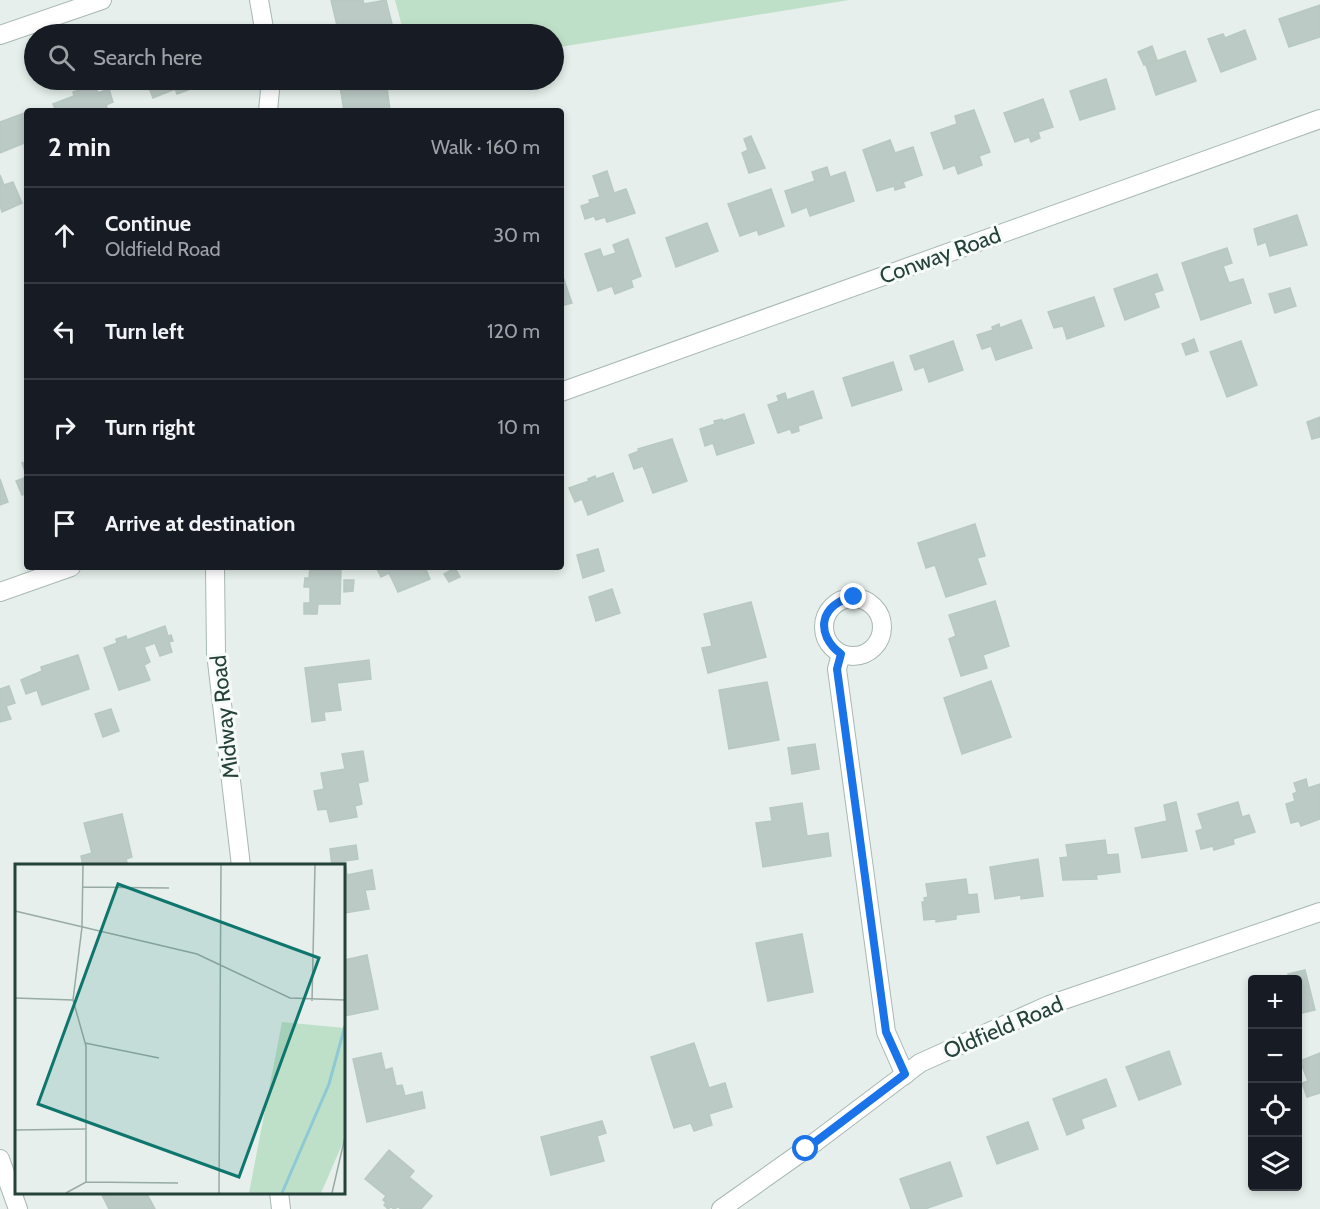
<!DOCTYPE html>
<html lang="en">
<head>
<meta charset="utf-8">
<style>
  body { margin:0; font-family:Cabin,sans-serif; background:#242831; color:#f1f3f6 }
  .controls { position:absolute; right:18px; bottom:18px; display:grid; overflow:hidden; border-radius:6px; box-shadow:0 3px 9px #0003 }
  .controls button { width:54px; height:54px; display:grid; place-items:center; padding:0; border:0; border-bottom:2px solid #363941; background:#171b24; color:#f1f3f6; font:30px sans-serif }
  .stop { position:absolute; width:18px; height:18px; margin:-14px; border:4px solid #1a73e8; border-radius:50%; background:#fff }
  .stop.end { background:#1a73e8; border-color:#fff; box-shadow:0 2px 6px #0008 }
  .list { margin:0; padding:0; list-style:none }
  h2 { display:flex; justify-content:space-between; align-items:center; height:78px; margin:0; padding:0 24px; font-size:26px }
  h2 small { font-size:20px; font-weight:400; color:#9ea1a6 }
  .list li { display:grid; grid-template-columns:39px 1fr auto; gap:18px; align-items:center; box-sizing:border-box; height:96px; padding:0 24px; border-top:2px solid #363941 }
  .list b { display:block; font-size:22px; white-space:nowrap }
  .list p { margin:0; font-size:20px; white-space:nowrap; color:#9ea1a6 }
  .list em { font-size:20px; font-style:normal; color:#9ea1a6 }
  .icon { flex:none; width:33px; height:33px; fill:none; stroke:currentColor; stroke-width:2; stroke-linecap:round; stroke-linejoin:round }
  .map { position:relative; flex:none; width:1320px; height:1209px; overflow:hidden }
  .search { position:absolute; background:#171b24; box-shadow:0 3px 9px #0003; left:24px; top:24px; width:540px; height:66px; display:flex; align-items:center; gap:15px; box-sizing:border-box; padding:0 21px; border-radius:33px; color:#9ea1a6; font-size:22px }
  .panel { position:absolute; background:#171b24; box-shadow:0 3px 9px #0003; left:24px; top:108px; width:540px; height:462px; border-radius:6px }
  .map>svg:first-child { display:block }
  .green { fill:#bfe0c8 }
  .building { fill:#bbcac4; stroke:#b8c9c2; stroke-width:1.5 }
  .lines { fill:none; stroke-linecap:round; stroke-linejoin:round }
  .street-casing { stroke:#a8b8b2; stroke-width:20 }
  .street { stroke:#fff; stroke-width:18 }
  .route { stroke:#1a73e8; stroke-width:8 }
  .labels { text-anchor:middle; stroke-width:6; stroke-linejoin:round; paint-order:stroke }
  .street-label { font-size:22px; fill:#24423a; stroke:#f7fbf9 }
  .inset-river { fill:none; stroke:#8ec9d4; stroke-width:3 }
  .inset-road { fill:none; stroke:#98aaa4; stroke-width:1.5 }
  .view { fill:#0f766e; fill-opacity:0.15; stroke:#0f766e; stroke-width:3 }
  .inset-edge { fill:none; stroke:#24423a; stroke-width:3 }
</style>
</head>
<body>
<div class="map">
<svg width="1320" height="1209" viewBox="0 0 1320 1209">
  <rect width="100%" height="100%" fill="#e6efeb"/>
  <path class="green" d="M395,0H849L554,48V34H404Z"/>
  <g class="building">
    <path d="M331,0H363L364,4L386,0L394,32L383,34H339Z"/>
    <path d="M1320,5V37L1289,47L1279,19Z"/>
    <path d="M1245,30L1256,59L1221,72L1208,39L1223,34L1225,38Z"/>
    <path d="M1152,46L1157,60L1144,65L1138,52Z"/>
    <path d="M1185,51L1196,81L1156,95L1146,65Z"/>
    <path d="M1106,79L1115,109L1080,120L1070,91Z"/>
    <path d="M146,80H190L185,82L188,90L177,94L175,89L153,98Z"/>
    <path d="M339,80H386L390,110L344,111Z"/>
    <path d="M95,85L98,93L109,89L113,102L106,105L108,111H56L53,104L74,96L73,92Z"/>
    <path d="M1043,99L1053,127L1038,132L1040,138L1031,142L1029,137L1015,142L1004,113Z"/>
    <path d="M974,110L990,152L979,156L982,165L958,174L955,165L944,169L931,133L957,124L955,116Z"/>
    <path d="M27,112V142L0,153V122Z"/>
    <path d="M751,136L765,168L749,173L742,153L748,150L744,139Z"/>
    <path d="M890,140L895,153L913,147L922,175L903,182L905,187L895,190L894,186L877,191L863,150Z"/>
    <path d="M827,167L830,177L845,172L854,201L810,216L807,207L792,213L785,191L815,181L812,172Z"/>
    <path d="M607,171L614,193L626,189L635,213L607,222L605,217L596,220L594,216L585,219L581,206L590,203L589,200L600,197L593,176Z"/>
    <path d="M0,175L4,185L13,182L22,203L2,212L0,206Z"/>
    <path d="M771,189L784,226L759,235L757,230L740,236L728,204Z"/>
    <path d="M1297,215L1307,245L1270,256L1266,242L1258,245L1254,229Z"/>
    <path d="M707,223L718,251L676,267L666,238Z"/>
    <path d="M628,239L641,276L631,280L633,287L615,294L612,286L598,291L585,254L600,249L603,257L616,253L613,245Z"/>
    <path d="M1227,248L1232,263L1223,266L1229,283L1243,279L1251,303L1201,320L1182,263Z"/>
    <path d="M561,271L572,303L561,306Z"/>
    <path d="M1157,274L1163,290L1154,293L1159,307L1125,320L1114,289Z"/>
    <path d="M1290,288L1296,306L1275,313L1269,294Z"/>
    <path d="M1094,297L1104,326L1067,339L1063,326L1054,328L1048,312Z"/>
    <path d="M1021,320L1032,348L996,360L991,346L982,349L977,335L993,330L992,327L999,324L1000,328Z"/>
    <path d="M1194,339L1198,351L1186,355L1182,344Z"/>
    <path d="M953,341L963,370L929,382L924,367L915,370L910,356Z"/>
    <path d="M1241,341L1257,385L1227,397L1210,352Z"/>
    <path d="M893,362L902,390L852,406L843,378Z"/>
    <path d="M813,391L822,418L798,426L799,431L792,433L790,429L778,433L768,405L779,401L777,396L785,393L787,400Z"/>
    <path d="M744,414L754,443L717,455L713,443L705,446L700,429L715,424L714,421L722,419L723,421Z"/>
    <path d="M1320,417V437L1312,439L1307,422Z"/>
    <path d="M672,439L687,481L653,493L643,466L634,469L629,455L639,451L638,449Z"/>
    <path d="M27,462V493L22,495L16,481L27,477L22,463Z"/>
    <path d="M613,473L623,501L588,515L582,499L575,502L569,488L589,481L588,479L595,476L596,479Z"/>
    <path d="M0,479L8,502L0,505Z"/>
    <path d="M975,524L985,556L977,558L986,584L946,597L935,565L926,568L918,543Z"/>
    <path d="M598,549L604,571L583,578L577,555Z"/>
    <path d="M310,567H341L340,604H318L317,614H304V603H310V587H304L305,578H309Z"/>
    <path d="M376,567H425L430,579L398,592L389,573L381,577Z"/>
    <path d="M455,568L460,577L449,582L444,574Z"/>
    <path d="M344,580H354L353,591L344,592Z"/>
    <path d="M612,589L620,613L596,621L589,597Z"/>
    <path d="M995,601L1009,646L983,655L987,668L961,676L949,639L956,636L949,615Z"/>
    <path d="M751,602L766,657L708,673L702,648L712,646L704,614Z"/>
    <path d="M165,626L168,636L171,635L173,641L169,642L172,652L160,656L155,643L144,647L150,662L144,665L150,680L119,690L104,648L117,643L116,639L126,636L127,640Z"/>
    <path d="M78,655L89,689L42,705L37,690L26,694L21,680L42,671L41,667Z"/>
    <path d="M369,660L371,679L337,683L341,710L324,712L325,720L312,722L305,668Z"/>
    <path d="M991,681L1011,737L962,754L944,698Z"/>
    <path d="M767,682L779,740L729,749L719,690Z"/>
    <path d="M9,686L15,703L6,706L11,719L0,722V689Z"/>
    <path d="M111,709L119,731L103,737L95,714Z"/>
    <path d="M815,744L819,769L792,774L788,748Z"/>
    <path d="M363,751L368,781L358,783L362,804L355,806L357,817L330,822L327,809L318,810L314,791L324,789L321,773L345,769L342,754Z"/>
    <path d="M1306,779L1308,788L1320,784V819L1301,826L1299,821L1291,823L1286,804L1295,801L1293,794L1297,792L1294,783Z"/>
    <path d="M1176,802L1187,851L1142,858L1135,828L1167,821L1164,805Z"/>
    <path d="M1238,802L1242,817L1249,815L1255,832L1233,839L1234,844L1214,850L1213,846L1201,849L1196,831L1203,829L1198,814Z"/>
    <path d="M802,803L807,836L828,833L831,856L763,867L756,823L772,821L770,808Z"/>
    <path d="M122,814L132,857L126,859L128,866H83L81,856L92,853L84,823Z"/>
    <path d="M1105,840L1107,855L1118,854L1120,872L1096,875L1097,879L1063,880L1060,858L1068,857L1066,845Z"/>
    <path d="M356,845L358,859L345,861L347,875L372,870L375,889L365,890L369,909L344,913V866H332L330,849Z"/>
    <path d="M1038,859L1043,896L1021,899V895L995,899L990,867Z"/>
    <path d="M966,879L968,895L977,894L979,912L956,915V919L936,922V919L924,920L922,902H925L924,898L928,897L926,884Z"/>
    <path d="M802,934L813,992L768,1001L756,943Z"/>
    <path d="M367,955L378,1009L344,1016V960Z"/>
    <path d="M1305,970L1315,1010L1298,1014V980H1289L1288,974Z"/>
    <path d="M694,1043L709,1088L725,1083L732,1107L709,1114L712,1125L694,1131L691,1123L674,1128L651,1057Z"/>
    <path d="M1169,1051L1181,1084L1139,1100L1126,1067Z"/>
    <path d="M381,1053L385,1070L392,1068L396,1086L402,1085L405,1096L422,1092L425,1108L367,1122L353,1059Z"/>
    <path d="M1320,1053V1093L1307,1097L1302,1083L1308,1081L1300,1061Z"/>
    <path d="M1106,1079L1116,1106L1081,1119L1084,1128L1067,1135L1053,1099Z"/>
    <path d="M602,1121L606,1133L597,1136L604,1161L551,1175L541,1137Z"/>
    <path d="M1028,1122L1038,1149L997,1164L987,1137Z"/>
    <path d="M389,1150L414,1171L409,1177L432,1196L421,1209H401L398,1207L394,1209L391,1207L388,1209L384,1205L386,1203L383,1200L386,1196L365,1179Z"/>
    <path d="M950,1162L962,1196L925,1209H911L900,1179Z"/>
    <path d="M146,1192L155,1209H109L101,1193Z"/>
  </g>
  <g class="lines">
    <g class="street-casing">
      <g id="street">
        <path d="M259,0L265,34"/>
        <path d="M0,35L102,0"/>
        <path d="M268,111L271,80"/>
        <path d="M561,392L1320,119"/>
        <path d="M215,567L216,653L241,866"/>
        <path d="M0,592L71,567"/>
        <circle cx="853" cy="627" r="29"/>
        <path d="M841,654L837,669L886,1032L905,1075"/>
        <path d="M0,1159L18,1209"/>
        <path d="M279,1192L281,1209"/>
        <path d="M721,1209L806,1149L920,1063L1049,1005L1320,912"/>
      </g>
    </g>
    <use href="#street" class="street"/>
  </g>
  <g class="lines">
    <path class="route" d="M806,1149L905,1074L886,1032L837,669L841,654C814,634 820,603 854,597"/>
  </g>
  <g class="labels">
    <g class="street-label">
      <text transform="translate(940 255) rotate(-20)" y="8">Conway Road</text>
      <text transform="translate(224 717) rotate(-96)" y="8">Midway Road</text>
      <text transform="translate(1003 1027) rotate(-23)" y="8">Oldfield Road</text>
    </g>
  </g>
  <g transform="translate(15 864)">
    <rect width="330" height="330" fill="#e6efeb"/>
    <path d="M267,158L330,164V274L306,329H234Z" fill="#bfe0c8"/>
    <path class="inset-river" d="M267,329L314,220L330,162"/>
    <path class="inset-road" d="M68,1L67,63L58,136L71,182V318M68,23L154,24M0,47L182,90L275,134L330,136M0,134L58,136M297,137L300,1M70,179L144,194M0,266L72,265M51,329L71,318L163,319M204,329L206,1M317,329L330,273"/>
    <path class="view" d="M103,20L304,94L224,313L23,240Z"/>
    <rect width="330" height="330" class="inset-edge"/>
  </g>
</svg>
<div class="controls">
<button>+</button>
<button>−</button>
<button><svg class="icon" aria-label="locate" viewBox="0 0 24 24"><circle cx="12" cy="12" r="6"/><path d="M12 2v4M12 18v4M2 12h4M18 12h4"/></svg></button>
<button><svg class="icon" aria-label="layers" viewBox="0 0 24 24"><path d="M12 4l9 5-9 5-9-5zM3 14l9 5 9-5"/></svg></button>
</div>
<div class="stop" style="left:806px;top:1149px"></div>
<div class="stop end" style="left:854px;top:597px"></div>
<div class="search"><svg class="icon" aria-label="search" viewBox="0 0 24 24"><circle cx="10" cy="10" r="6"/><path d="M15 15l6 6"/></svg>Search here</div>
<section class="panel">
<h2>2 min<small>Walk · 160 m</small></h2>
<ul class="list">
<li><svg class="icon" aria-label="ahead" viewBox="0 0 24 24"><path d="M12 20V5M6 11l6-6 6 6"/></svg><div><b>Continue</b><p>Oldfield Road</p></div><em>30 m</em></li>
<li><svg class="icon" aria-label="left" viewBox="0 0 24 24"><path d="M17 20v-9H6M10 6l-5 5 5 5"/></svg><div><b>Turn left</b></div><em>120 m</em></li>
<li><svg class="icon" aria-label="right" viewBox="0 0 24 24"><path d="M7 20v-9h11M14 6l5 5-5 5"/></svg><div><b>Turn right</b></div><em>10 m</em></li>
<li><svg class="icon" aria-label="arrive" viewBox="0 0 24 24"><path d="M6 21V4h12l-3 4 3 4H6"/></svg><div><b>Arrive at destination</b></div></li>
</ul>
</section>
</div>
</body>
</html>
